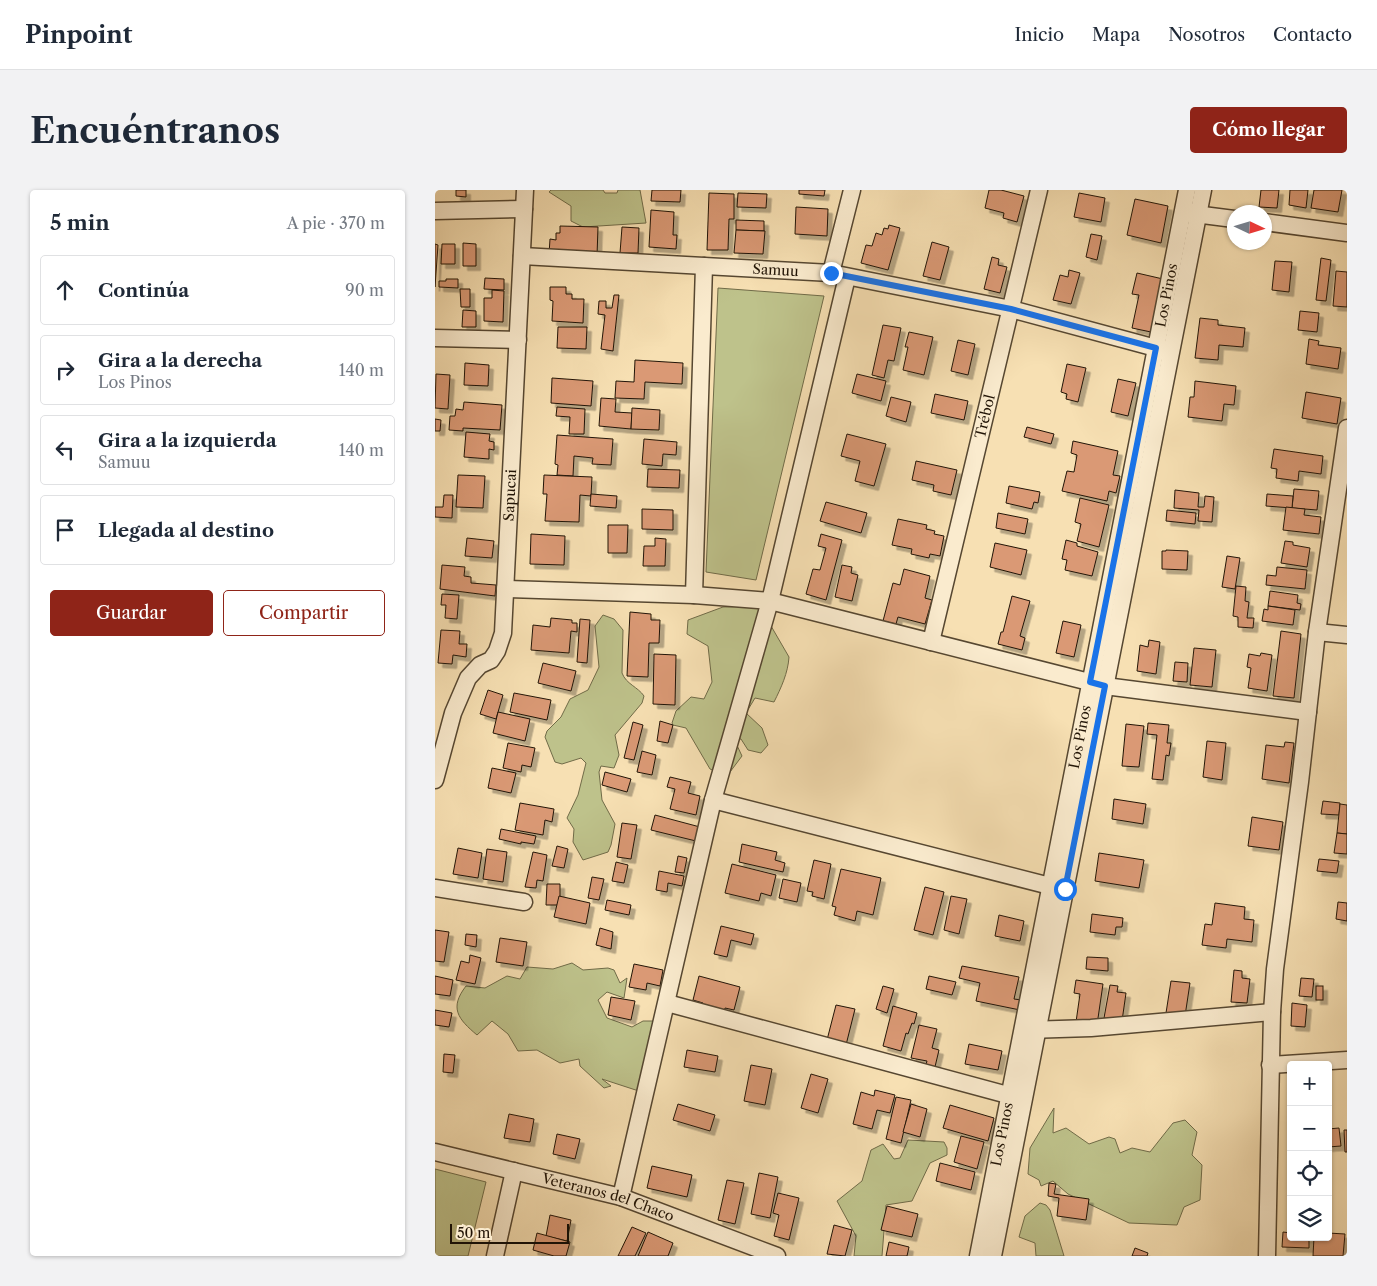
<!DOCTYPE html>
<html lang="es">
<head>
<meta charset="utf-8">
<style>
  body { margin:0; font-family:"Libre Caslon Text",serif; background:#f2f2f3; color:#1f2937 }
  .controls { position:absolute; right:15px; bottom:15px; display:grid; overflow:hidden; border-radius:5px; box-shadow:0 1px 4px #0004 }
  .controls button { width:45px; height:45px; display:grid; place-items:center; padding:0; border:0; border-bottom:1px solid #e0e1e3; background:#fff; color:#1f2937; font:25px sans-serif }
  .compass { position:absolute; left:792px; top:15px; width:45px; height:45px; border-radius:50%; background:#fff; box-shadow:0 1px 4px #0004; rotate:94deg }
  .scale { position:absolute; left:15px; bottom:12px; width:119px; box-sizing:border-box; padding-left:5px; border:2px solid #211406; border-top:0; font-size:14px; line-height:18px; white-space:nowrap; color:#211406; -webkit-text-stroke:4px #faebce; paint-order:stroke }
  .stop { position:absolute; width:15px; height:15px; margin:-11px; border:4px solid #1a73e8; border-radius:50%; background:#fff }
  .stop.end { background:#1a73e8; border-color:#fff; box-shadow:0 1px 5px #0008 }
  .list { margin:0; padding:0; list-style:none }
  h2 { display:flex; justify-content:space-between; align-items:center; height:65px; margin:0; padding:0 20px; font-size:21px }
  h2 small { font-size:16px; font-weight:400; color:#747a83 }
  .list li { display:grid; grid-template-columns:32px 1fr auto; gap:15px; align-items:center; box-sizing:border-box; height:70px; margin:0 10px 10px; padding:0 10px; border:1px solid #e0e1e3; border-radius:5px }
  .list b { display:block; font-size:19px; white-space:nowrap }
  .list p { margin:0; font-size:16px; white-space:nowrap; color:#747a83 }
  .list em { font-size:16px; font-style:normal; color:#747a83 }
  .actions { display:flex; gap:10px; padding:15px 20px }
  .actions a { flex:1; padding:11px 0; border:1px solid #8f2418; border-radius:5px; text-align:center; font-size:18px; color:#8f2418 }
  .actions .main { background:#8f2418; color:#fff }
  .icon { flex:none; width:28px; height:28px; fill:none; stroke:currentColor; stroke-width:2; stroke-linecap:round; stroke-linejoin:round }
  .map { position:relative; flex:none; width:912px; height:1066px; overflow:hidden; border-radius:5px }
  header { display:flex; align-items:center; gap:30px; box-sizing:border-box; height:70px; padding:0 25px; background:#fff; border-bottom:1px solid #e0e1e3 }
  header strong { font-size:24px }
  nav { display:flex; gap:28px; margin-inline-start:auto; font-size:18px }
  .intro { display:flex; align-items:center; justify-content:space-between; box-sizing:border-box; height:120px; padding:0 30px }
  h1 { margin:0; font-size:35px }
  .button { padding:12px 22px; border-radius:5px; background:#8f2418; color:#fff; font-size:18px; font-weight:700 }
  main { display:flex; gap:30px; padding:0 30px }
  aside { flex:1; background:#fff; border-radius:5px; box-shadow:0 1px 4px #0004 }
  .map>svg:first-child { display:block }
  .green { fill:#bec28b; stroke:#706b48 }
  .building { fill:#da9974; stroke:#211406; filter:url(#shadow) }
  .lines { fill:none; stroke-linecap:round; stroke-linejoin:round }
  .minor-casing { stroke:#564731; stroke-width:19 }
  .minor { stroke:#faebce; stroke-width:16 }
  .route { stroke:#1a73e8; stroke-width:6 }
  .labels { text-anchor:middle; stroke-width:4; stroke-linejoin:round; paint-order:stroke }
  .street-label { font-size:14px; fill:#211406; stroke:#faebce }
</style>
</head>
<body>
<header>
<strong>Pinpoint</strong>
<nav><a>Inicio</a><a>Mapa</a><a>Nosotros</a><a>Contacto</a></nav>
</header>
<div class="intro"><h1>Encuéntranos</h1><a class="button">Cómo llegar</a></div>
<main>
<aside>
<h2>5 min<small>A pie · 370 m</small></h2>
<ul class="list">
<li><svg class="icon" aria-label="ahead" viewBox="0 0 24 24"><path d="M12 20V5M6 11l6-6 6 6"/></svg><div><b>Continúa</b></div><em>90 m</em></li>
<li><svg class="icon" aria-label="right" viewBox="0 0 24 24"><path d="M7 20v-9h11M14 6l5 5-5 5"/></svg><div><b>Gira a la derecha</b><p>Los Pinos</p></div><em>140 m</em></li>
<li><svg class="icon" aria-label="left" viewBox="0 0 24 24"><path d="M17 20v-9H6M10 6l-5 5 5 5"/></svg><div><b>Gira a la izquierda</b><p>Samuu</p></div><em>140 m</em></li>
<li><svg class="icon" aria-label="arrive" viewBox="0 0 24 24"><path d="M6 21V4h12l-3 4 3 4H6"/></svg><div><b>Llegada al destino</b></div></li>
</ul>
<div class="actions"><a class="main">Guardar</a><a>Compartir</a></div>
</aside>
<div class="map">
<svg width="912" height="1066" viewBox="0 0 912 1066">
  <defs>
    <filter id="shadow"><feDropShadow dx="4.5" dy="4.5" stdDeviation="0" flood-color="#0004"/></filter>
  </defs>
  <rect width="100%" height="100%" fill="#f7e0b3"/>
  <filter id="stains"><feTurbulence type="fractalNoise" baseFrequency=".004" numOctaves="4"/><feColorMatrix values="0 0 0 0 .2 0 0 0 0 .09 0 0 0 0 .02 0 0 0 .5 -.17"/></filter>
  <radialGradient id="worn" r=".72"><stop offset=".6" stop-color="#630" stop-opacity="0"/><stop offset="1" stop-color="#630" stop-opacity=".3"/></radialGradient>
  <g class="green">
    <path d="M116,0H168L170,3H182L183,0H205L211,33L148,37L136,31V16L114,2Z"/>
    <path d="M283,98L389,106L321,390L271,382Z"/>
    <path d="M321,416L325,417L354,467C353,483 346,498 339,512L320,508L311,523L327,538L333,555L326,563L313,560L306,549H299L307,566L292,586L275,579L251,538L238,535L237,533L241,521L256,507L269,509L277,492L273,456L252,444L253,430L288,417Z"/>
    <path d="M168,425L179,429L188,440L187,483C191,494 203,497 209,506L207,513L180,545L184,565L179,578L166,576L164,582L167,610L180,634L176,655L173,662L148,670L138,652L139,639L132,628L143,605L151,573L146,568L127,574L120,572L110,547L112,541L126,527L135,509L153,500L164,477L160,436Z"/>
    <path d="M137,773L148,780L173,778L179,780L185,793L192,788L189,808L172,802L163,810L172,828L197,837L208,831H221L216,905L167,889L176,896L169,898L145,876L144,869L125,873L102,860L83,861L73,844L57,831L42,845C23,829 14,818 31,796L50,798L72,786L85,789L92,777L118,779Z"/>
    <path d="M619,918L618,943L631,938L654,954L674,947L680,949L685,963L697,958L715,962L738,933L750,930L762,942L757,965L767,975L765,1010L749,1017L742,1035L694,1033L633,1004L618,991L606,996L604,990L593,984L595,958Z"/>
    <path d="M473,950L509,952L512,958V965L495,973L477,1011L451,1015L447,1066H419L421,1046L402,1011L427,991L436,960L448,954L459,969L465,968Z"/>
    <path d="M0,979L51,992L33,1066H0Z"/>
    <path d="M605,1013L611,1015L615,1020L629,1066H601L600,1053L584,1047L590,1026Z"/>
  </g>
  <g class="building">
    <path d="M21,0H31V7L21,6Z"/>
    <path d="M217,0H246L245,12L216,11Z"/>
    <path d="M364,0H390L389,6L364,4Z"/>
    <path d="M554,0H566L589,6L582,32L568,28L569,23L550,18Z"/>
    <path d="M826,0H844L842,18L824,17Z"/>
    <path d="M855,0H873L871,18L854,15Z"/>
    <path d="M879,0H907L903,22L876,18Z"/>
    <path d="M274,3L299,4V29H294L293,60H272Z"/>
    <path d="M303,3L332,4L331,18L302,17Z"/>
    <path d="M644,3L670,8L666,32L639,27Z"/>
    <path d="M700,9L733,16L726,53L692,45Z"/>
    <path d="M361,17L393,19L392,46L360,44Z"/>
    <path d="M216,20L239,22L238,45H242L241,59L214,57Z"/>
    <path d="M301,30L329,31V41L301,40Z"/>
    <path d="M454,35L465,38L453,80L426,73L431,55L437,56L441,43L447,45L449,38L453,39Z"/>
    <path d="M125,36L163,37L162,66L114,64L115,49L121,50V43H125Z"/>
    <path d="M187,37L204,38L203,63H185Z"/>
    <path d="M301,40L330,41L328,64L299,63Z"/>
    <path d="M656,44L667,46L662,70L651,67Z"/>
    <path d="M497,52L514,57L505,90L488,86Z"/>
    <path d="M28,53L41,54V76H28Z"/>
    <path d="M0,54L3,55L0,97Z"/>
    <path d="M7,54H20V74H6Z"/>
    <path d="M557,67L564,69L563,75L572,77L565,103L549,99Z"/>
    <path d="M886,68L896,70L891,111L881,110Z"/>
    <path d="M840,71L857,72L854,102L837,100Z"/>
    <path d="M634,80L645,83L636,114L618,110L625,85L633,87Z"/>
    <path d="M901,81L912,82V117L898,116Z"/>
    <path d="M702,83L728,89L716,142L697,138L704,105L697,104Z"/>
    <path d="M50,88L69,89V100L49,99Z"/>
    <path d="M11,89H23V98L4,97V91H11Z"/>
    <path d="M115,97H131V104H137V109H149L148,133L117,131L118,111L115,110Z"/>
    <path d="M25,99H35V117H26Z"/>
    <path d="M57,100L69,101L68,132L49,131V108H57Z"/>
    <path d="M179,105H184L178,161L166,159L170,125L163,124L164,111H171V118H177Z"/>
    <path d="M28,120L41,121V137H27Z"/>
    <path d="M865,121L884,123L882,142L863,140Z"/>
    <path d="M765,128L783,130V135L810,138L808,157L784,155L783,170L760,168Z"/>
    <path d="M448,135L466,138L459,171L453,170L449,188L437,185Z"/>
    <path d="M123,137H152L151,159L122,158Z"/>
    <path d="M474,142L498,147L489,185L468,180L473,157H470Z"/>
    <path d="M874,149L884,151L883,155L906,158L903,179L871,174Z"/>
    <path d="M523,150L540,154L533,185L516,181Z"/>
    <path d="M200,170L248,173L247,194L210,192L209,209L180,208L181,191L199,192Z"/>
    <path d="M30,173L54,175L53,196L29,195Z"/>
    <path d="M632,174L651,178L643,212L631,209L632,204L626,202Z"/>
    <path d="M1,184L15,185L13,219L0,218Z"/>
    <path d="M422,184L451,191L446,211L417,203Z"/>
    <path d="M117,188L158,191L156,216L116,213Z"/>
    <path d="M683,189L701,193L693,226L676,222Z"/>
    <path d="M760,191L801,196L799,215L789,214L787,231L753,227L755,207H759Z"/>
    <path d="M871,202L906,208L902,234L867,228Z"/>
    <path d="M500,204L533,211L529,230L496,223Z"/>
    <path d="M456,207L476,212L471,232L451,226Z"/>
    <path d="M166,208L181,209L180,222L197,223L196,239L164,236Z"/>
    <path d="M29,212L67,215L65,240L28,238V241L14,240L15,226H20L21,219L28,220Z"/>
    <path d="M122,217L150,219L149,244H134L135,227L121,226Z"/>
    <path d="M197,218L225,220L224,240L196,239Z"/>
    <path d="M0,229L6,230L5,241H0Z"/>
    <path d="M592,237L619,244L616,254L589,247Z"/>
    <path d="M31,242L55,244L54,251L59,252V260L54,259V269L29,267Z"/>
    <path d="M412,244L451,254L439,296L420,291L425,271L406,266Z"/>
    <path d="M122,245L178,249L176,275L157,274L158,268L139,266L138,286L122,285L123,275L120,274Z"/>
    <path d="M209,249L242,252L241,265L228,264L227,276L207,274Z"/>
    <path d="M638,251L683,261L678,285L685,286L681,303L674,301L672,311L627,301L632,281L639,282L642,265L636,263Z"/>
    <path d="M839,259L888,266L886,284L864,281L863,291L841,288L842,279L836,278Z"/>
    <path d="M481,271L522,280L516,305L498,301L499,295L477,290Z"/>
    <path d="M213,279L245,280L244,298L212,297Z"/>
    <path d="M23,285L50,286L48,318L21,317Z"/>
    <path d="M109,285L157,287L156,306L145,305L144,332L110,331L112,304H108Z"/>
    <path d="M574,296L605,302L603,313L599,312L597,319L571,313Z"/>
    <path d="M859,299L884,301L882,320L857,318Z"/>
    <path d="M740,300L764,303L763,317H769L770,306L779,307L777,332L763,331L764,320L739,318Z"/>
    <path d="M156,304L182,306L181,318L155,316Z"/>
    <path d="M832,304L858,306L857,318L831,316Z"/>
    <path d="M9,305H18L17,328L0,327V317H8Z"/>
    <path d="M645,308L674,315L664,357L642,351L646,334L640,332Z"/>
    <path d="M391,312L432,323L426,343L385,331Z"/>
    <path d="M851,317L870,319L869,325L886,327L884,344L848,340Z"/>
    <path d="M207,319L238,320V340L207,339Z"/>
    <path d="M732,320L761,323L760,334L731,331Z"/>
    <path d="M563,323L593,329L590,344L561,338Z"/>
    <path d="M463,329L492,335L491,339L500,341L499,344L509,346L505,366L495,364L494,368L476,364L477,359L457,355Z"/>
    <path d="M173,335H193L192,363H173Z"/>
    <path d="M96,344L130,346L129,375L95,374Z"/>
    <path d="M386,344L407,350L391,410L371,404L378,379L385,380L391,358L383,356Z"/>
    <path d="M32,348L59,351L57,368L30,366Z"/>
    <path d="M220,348L231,349L230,376H208L209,356H220Z"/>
    <path d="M631,350L642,353V356L663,362L657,386L630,380L632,370L627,369Z"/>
    <path d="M850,351L858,352V355L875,358L872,377L846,373Z"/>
    <path d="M560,353L592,360L586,385L555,377Z"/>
    <path d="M731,360L753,361L752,380L727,379V361H731Z"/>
    <path d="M792,366L805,368L800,399L787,397Z"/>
    <path d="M7,375L30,377L29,386L36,387V393L61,395L60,406L5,399Z"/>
    <path d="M407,375L417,377L416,383L423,385L417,411L400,407Z"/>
    <path d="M842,377L872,380L870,399L831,395L832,385L841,386Z"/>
    <path d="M469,379L495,386L490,408L497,410L490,434L463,427L461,434L448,431L458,393L465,395Z"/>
    <path d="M801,396L811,397L810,411L814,412L812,428H819L818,438L803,437V427L798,426Z"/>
    <path d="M835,401L863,405L862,413L866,414L865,420L833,416Z"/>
    <path d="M7,404L24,405L22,429L10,428L11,415H6Z"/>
    <path d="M577,406L595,411L585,446L590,448L587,460L563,454L566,442H568Z"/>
    <path d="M833,416L860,420L858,435L827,431L829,419L833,420Z"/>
    <path d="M195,422L216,424V430H225L224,453H214L213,487L192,486Z"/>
    <path d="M116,428L137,430V433H142V442L136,441L134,463L96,460L98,435L115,437Z"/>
    <path d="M145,429L155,430L152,473L142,472Z"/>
    <path d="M628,431L646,435L639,467L621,463Z"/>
    <path d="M6,440L25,441L24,454H32L31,467L18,465L17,474L3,473Z"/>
    <path d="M846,441L866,444L859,508L838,506Z"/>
    <path d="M714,450L725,452L721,484L702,481L705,455L713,457Z"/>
    <path d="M759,458L781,460L777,497L755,495Z"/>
    <path d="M826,463L837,465L832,501L813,498L816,478L812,477L814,464L825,466Z"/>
    <path d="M219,464L241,465L240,515L218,514Z"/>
    <path d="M740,472L753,473L752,492L738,491Z"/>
    <path d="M108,473L141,481L136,501L103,493Z"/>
    <path d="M53,500L68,505L61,529L45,524Z"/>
    <path d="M79,503L116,510L112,530L75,522Z"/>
    <path d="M63,522L95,529L90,551L58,543Z"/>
    <path d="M225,531L238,535L233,553L222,551Z"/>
    <path d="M198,532L208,535L199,570L189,568Z"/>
    <path d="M713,533L734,535L732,553H736L734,566L731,565L728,590L717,589L722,545L712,544Z"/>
    <path d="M691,534L709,536L704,577L687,576Z"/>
    <path d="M772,551L791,553L787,590L768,587Z"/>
    <path d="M850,552L859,553L854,593L827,589L831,555L849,557Z"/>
    <path d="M73,553L100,558L96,577L87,575L86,582L68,578Z"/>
    <path d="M207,561L221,565L217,585L202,582Z"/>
    <path d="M57,578L81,583L76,603L53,598Z"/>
    <path d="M170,582L196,589L192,602L167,595Z"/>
    <path d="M235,587L256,592L253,603L265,606L261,625L235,619L240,599L232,597Z"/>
    <path d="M679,609L711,614L708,634L677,629Z"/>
    <path d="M888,611L905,613L904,625L886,624Z"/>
    <path d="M85,613L119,619L117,632L110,630L108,645L80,640Z"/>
    <path d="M905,614L912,615V644L902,643Z"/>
    <path d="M220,625L265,637L261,651L216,640Z"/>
    <path d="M817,627L848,632L844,660L813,656Z"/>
    <path d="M187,633L202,635L196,669L182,667Z"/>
    <path d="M66,639L101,646L99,654L86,652V654L64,649Z"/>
    <path d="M902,643L912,644V664L899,663Z"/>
    <path d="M307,654L342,662L340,670L350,673L348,682L304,672Z"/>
    <path d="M122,656L133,659L129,678L117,676Z"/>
    <path d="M23,658L47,663L43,688L18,684Z"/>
    <path d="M52,659L72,662L68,692L48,689Z"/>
    <path d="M98,662L112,665L108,691L102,690L101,698L90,697Z"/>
    <path d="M664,663L709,670L704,698L660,691Z"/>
    <path d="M243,666L252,668L249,683L240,682Z"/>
    <path d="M884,669L904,671L902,683L882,681Z"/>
    <path d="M379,670L396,674L389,709L377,706L378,702L372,701Z"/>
    <path d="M181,672L193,675L189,693L177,691Z"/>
    <path d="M297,674L341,685L336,706L326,703L324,711L290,703Z"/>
    <path d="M406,679L446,688L438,725L422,721L420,731L399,725L401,717L397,716Z"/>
    <path d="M224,681L249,686L247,696L233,693L232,702L221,700Z"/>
    <path d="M157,687L169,689L164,710L153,708Z"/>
    <path d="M348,689L366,693L362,712L344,708Z"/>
    <path d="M112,694H125V715H111Z"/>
    <path d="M490,697L509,702L498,745L479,740Z"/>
    <path d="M124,706L155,713L151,734L119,727Z"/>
    <path d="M516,706L532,709L524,744L509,740Z"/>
    <path d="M172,710L196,715L194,725L170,720Z"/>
    <path d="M903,712L912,713V731L901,729Z"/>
    <path d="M780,713L810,717L809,729L819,730L817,752L792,749L791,758L767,755L770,734L777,735Z"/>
    <path d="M657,724L688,728L687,737H681L680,745L655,742Z"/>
    <path d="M564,725L589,731L585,751L560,746Z"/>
    <path d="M286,736L319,744L316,755L296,750L292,767L279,764Z"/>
    <path d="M165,738L178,742L176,759L161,755Z"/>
    <path d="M0,740L14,742L9,772L0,771Z"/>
    <path d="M31,744L42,745L41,757L30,755Z"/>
    <path d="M65,748L92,752L88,776L61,772Z"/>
    <path d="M35,765L46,768L40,794L21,790L26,771L34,773Z"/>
    <path d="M652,767L673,768V781L651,779Z"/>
    <path d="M199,774L228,780L225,796L212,793L211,800L194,797Z"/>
    <path d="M527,776L584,787L579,809L587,810L585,820L541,811L545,793L524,788Z"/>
    <path d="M799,780L807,781V788L815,789L812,813L796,812Z"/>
    <path d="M0,786L18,790L15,806L0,804Z"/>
    <path d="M264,786L305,797L299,820L290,818L288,826L267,820L268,813L258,810Z"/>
    <path d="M494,786L521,792L517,805L491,799Z"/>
    <path d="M866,788L879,789L877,807L864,806Z"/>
    <path d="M641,790L668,794L662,835L641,832L645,804L639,803Z"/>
    <path d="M736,791L755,793L750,826L731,823Z"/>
    <path d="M675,795L683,796L682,802L691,803L687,831L669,828Z"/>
    <path d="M448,796L459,799L452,823L441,819Z"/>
    <rect x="881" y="796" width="7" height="14"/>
    <path d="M176,807L200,811L196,830L173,825Z"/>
    <path d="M857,813L872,815L870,837L856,836Z"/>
    <path d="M401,815L420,819L411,855L392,850Z"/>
    <path d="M458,816L482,823L479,834L477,833L473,844L471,843L466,861L448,856Z"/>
    <path d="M0,820L17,823L14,837L0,835Z"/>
    <path d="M484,835L502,839L497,858L504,860L499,881L490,878L492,871L476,868Z"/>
    <path d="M534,854L567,861L563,880L530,874Z"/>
    <path d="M252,860L283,866L280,882L249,877Z"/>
    <path d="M9,864L20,865L18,883L8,882Z"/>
    <path d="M316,875L337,879L330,915L309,911Z"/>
    <path d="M376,884L393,889L383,923L366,918Z"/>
    <path d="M440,900L460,905L455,923L442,920L437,939L418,934L426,902L439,906Z"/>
    <path d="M461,907L476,910L466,953L451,949Z"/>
    <path d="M243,914L280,925L275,941L238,930Z"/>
    <path d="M476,914L492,919L485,947L468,942Z"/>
    <path d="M515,915L559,928L553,951L508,938Z"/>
    <path d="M74,924L99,929L95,952L69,948Z"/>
    <path d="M904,938L906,956L893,957V939Z"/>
    <path d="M909,940H912V962H910Z"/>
    <path d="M122,944L145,949L140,969L118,964Z"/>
    <path d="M526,946L549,952L542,979L519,972Z"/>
    <path d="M505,973L540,982L536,1000L501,991Z"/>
    <path d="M217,976L257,985L252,1007L212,998Z"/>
    <path d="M324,983L343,987L335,1028L316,1024Z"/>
    <path d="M292,990L309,993L300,1034L283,1030Z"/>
    <path d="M614,993L621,994L619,1004L654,1009L651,1030L622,1026L624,1008L613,1006Z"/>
    <path d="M343,1003L364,1008L354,1050L339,1046L344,1025L338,1023Z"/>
    <path d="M452,1016L483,1024L477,1047L446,1040Z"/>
    <path d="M115,1025L136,1030L132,1051L111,1046Z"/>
    <path d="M399,1035L417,1040L410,1066L392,1064Z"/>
    <path d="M197,1037L211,1043L200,1066H183Z"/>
    <path d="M213,1042L238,1053L233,1066H203Z"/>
    <path d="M848,1042L856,1043V1047H874V1058L847,1057Z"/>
    <path d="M102,1043L135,1052L131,1066H119L98,1060Z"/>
    <path d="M893,1043L910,1044L908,1066H878L879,1047H893Z"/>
    <path d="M454,1052L474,1057L472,1066H451Z"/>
    <path d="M700,1058L713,1063L712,1066H697Z"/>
  </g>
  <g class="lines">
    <g class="minor-casing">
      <g id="minor">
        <path d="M0,21L89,19"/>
        <path d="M752,23L799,29"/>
        <path d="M829,32L912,43"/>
        <path id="s1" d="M87,66L396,83L576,119L732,161"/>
        <path d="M396,83L417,0"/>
        <path d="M0,148L83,150"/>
        <path d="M70,399L259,405L335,411L670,496L873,522"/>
        <path d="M259,405L269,76"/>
        <path d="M882,442L912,445"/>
        <path id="s2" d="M496,452L604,0"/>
        <path id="s3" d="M0,590L18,523L33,488L45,475L56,470L62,461L68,443L90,0"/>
        <path d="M278,610L615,696"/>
        <path d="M0,698L89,712"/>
        <path d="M232,813L584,908"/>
        <path d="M592,840L656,838L837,822"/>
        <path d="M835,875L912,870"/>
        <path id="s4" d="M0,962L186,1007L342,1066"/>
        <path d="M186,1007L278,610L335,411L412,87"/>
        <path d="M60,1066L79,981"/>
        <path id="s5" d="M543,1066L752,0"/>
        <path d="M558,1066L768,0"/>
        <path d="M832,1066L837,822L840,779L865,592L882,442L912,238"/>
      </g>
    </g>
    <use href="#minor" class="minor"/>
  </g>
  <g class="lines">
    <path class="route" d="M396,83L576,119L721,158L655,492L670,496L630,699"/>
  </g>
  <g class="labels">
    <g class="street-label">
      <text dy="5" stroke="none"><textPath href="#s1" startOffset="254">Samuu</textPath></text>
      <text dy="5" stroke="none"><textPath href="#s5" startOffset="979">Los Pinos</textPath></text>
      <text dy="5" stroke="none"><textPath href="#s2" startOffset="232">Trébol</textPath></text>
      <text dy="5" stroke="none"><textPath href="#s3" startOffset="305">Sapucai</textPath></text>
      <text dy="5" stroke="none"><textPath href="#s5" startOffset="529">Los Pinos</textPath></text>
      <text dy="5" stroke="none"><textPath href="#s5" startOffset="124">Los Pinos</textPath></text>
      <text dy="5" stroke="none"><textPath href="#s4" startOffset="179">Veteranos del Chaco</textPath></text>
    </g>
  </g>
  <rect width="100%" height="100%" filter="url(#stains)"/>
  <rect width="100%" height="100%" fill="url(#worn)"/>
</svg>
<div class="controls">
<button>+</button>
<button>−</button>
<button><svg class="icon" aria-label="locate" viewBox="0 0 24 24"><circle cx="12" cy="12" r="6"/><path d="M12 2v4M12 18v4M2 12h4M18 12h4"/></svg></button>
<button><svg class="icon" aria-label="layers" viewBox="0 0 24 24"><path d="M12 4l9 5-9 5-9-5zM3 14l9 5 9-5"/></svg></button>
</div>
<svg class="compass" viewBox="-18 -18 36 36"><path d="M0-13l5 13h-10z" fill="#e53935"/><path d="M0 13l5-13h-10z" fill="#747a83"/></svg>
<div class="scale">50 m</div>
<div class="stop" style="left:630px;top:699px"></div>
<div class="stop end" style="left:396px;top:83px"></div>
</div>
</main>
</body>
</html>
